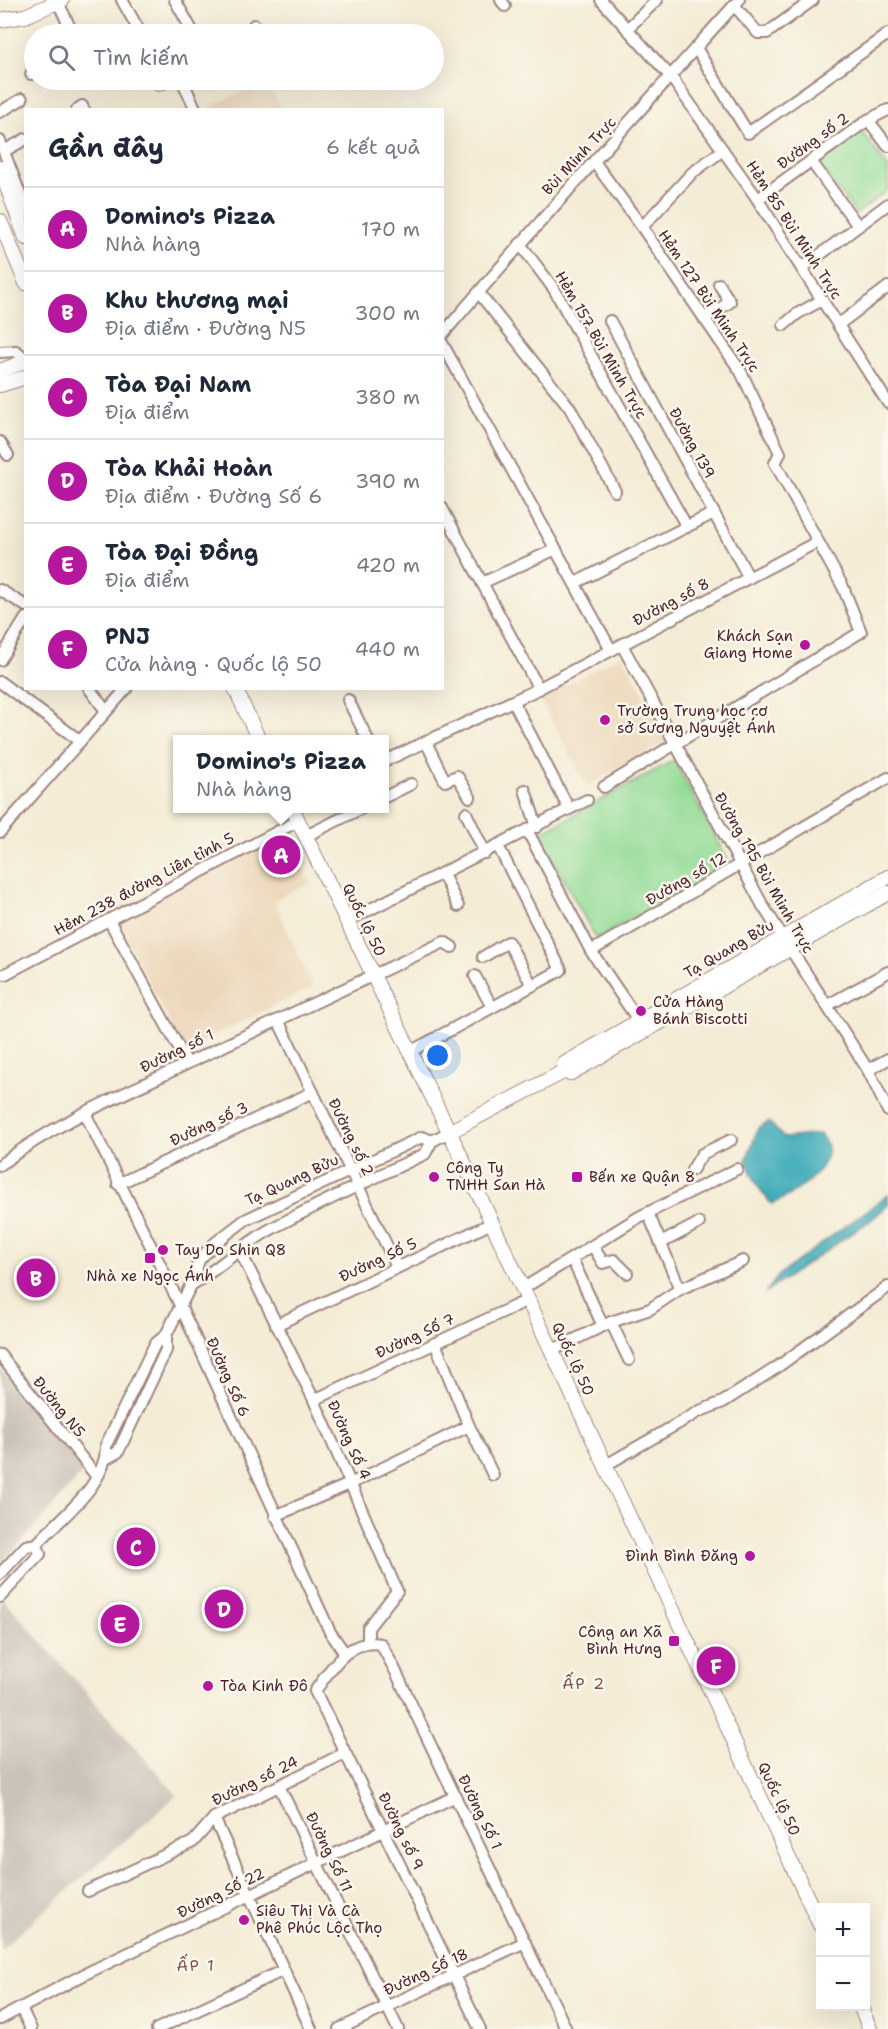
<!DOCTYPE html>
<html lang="vi">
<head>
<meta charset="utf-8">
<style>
  body { margin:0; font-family:"Shantell Sans",sans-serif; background:#f6f6f7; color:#1f2937 }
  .controls { position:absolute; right:18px; bottom:18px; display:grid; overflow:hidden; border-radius:0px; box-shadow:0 6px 24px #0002 }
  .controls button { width:54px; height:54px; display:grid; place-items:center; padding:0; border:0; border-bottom:2px solid #e0e1e3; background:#fff; color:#1f2937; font:30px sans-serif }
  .you { position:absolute; left:438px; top:1056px; width:21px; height:21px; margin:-15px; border:4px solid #fff; border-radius:50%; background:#1a73e8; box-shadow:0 0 0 9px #1a73e833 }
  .badge { display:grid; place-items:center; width:39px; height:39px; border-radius:50%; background:#b5179e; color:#fff; font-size:20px; font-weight:700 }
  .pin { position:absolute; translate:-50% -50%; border:3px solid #fff; box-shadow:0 2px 6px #0006 }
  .popup { position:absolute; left:173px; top:735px; width:216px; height:78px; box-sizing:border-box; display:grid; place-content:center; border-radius:0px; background:#fff; filter:drop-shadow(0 2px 4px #0005); font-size:20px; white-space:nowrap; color:#747a83 }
  .popup b { font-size:22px; color:#1f2937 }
  .popup::after { content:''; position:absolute; left:50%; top:100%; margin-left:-12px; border:12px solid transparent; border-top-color:#fff }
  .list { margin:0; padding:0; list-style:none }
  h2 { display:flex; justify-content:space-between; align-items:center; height:78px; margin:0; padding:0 24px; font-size:26px }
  h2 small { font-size:20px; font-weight:400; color:#747a83 }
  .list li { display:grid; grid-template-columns:39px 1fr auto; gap:18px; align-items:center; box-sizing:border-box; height:84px; padding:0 24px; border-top:2px solid #e0e1e3 }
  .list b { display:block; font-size:22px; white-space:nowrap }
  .list p { margin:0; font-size:20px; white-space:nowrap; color:#747a83 }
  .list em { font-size:20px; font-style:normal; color:#747a83 }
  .icon { flex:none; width:33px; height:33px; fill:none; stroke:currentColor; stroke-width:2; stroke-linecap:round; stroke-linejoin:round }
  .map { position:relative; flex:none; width:888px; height:2029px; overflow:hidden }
  .search { position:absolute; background:#fff; box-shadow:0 6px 24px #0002; left:24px; top:24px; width:420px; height:66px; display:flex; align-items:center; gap:15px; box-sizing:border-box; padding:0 21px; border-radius:33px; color:#747a83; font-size:22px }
  .panel { position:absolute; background:#fff; box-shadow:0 6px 24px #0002; left:24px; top:108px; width:420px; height:582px; border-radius:0px }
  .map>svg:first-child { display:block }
  .built { fill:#ecd7ba }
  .industrial { fill:#cbc2b8 }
  .green { fill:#93db96; stroke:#6e7d60; stroke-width:1.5 }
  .water { fill:#3cabb9; stroke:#436572; stroke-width:1.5 }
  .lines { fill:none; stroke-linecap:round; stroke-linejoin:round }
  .minor-casing { stroke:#9f8680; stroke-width:14 }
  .major-casing { stroke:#9f8680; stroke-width:16 }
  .minor { stroke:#fff; stroke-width:10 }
  .major { stroke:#fff; stroke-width:14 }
  .poi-dot { fill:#b5179e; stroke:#fbf7ec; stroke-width:2 }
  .labels { text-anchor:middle; stroke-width:5; stroke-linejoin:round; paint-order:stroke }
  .street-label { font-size:15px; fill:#4a1f2b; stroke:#fbf7ec }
  .poi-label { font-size:15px; fill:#4a1f2b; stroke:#fbf7ec; text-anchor:start }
  .neighbourhood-label { font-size:16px; letter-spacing:1.5px; fill:#82514e; stroke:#fbf7ec }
</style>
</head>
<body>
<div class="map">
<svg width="888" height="2029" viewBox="0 0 888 2029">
  <rect width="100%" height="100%" fill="#fbf7ec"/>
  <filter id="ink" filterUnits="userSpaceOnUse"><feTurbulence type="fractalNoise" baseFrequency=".0167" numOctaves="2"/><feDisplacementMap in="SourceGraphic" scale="12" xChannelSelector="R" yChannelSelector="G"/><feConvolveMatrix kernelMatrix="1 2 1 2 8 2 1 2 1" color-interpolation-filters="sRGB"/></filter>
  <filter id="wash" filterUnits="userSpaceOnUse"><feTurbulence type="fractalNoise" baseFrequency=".008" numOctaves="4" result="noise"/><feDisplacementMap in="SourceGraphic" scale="24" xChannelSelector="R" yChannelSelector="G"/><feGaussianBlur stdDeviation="1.35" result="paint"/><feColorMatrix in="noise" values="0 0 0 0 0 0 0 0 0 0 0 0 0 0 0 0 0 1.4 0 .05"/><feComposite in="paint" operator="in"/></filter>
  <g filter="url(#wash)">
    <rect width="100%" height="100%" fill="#f4ecd6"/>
    <g class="built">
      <path d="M265,80L282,109H206Z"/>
      <path d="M622,654L669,741L587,786L540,699Z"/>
      <path d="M281,829L311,883L274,900L313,987L184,1050L116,918Z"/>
    </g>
    <g class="industrial">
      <path d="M0,1367L84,1471L0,1566Z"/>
      <path d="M0,1595L177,1795L0,1950Z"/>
    </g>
    <g class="green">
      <path d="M861,131L888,167V190L856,214L818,163Z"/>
      <path d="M674,760L731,866L596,939L539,834Z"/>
    </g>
    <g class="water">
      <path d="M769,1122L784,1138L820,1134C822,1137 826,1142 827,1146C832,1169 790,1198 771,1204L757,1185L746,1161L758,1128Z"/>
      <path d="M888,1195V1205L871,1220L765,1293L780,1274Z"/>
    </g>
  </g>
  <g filter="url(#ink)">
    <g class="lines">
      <g class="minor-casing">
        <g id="minor">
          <path d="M122,0L141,34"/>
          <path d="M175,0L194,34"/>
          <path d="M501,0L505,6"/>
          <path d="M601,0L671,77L754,194L888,403"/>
          <path d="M58,2L73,34"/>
          <path d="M734,5L758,33H767L813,0"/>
          <path d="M254,25L261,34"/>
          <path d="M627,29L657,0"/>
          <path d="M326,34L335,31L337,34"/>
          <path d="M696,48L748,133L888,34"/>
          <path d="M31,74L34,73"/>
          <path d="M182,80L196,110"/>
          <path d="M358,80L359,81"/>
          <path d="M159,85L170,80"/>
          <path d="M77,110L82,106L84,110"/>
          <path d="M0,112L22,99"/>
          <path d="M868,120L888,146"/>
          <path d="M0,141L23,202L22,225"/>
          <path d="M4,151L26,139"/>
          <path d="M811,161L858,226"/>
          <path d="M595,163L642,227L741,372L780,453L775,463L843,587L861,632L604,787"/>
          <path d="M758,199L868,120L888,110"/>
          <path d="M642,227L692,173L723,150"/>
          <path d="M520,244L554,289L687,527"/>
          <path d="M802,268L888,204"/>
          <path d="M479,293L570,408L615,491"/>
          <path d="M704,319L730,302L719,284"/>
          <path d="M610,321L749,578"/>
          <path d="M784,325L797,314L822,300"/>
          <path d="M838,325L888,287"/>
          <path d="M442,335C539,221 639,111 739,0"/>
          <path d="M442,343L611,650"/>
          <path d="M0,352L16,351L26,359"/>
          <path d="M0,442L8,455"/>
          <path d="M442,508L539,689"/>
          <path d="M482,583L556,549"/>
          <path d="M575,583L714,513"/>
          <path d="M0,590L26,606"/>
          <path d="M622,645L763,906L868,1070L888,1111"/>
          <path d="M0,660L26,618"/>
          <path d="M0,682L80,741"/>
          <path d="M89,688L106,711"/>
          <path d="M348,700L368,740"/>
          <path d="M513,701L569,809"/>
          <path d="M426,742L445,781L457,776L470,797"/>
          <path d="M385,761L530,693L817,542"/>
          <path d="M525,790L537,827"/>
          <path d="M385,797L411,784"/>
          <path d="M466,813L485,853"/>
          <path d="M0,832L127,688"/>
          <path d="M528,832L591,951L638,1020"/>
          <path d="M306,836L362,808"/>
          <path d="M443,874L458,906"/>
          <path d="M109,920L187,1063"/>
          <path d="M347,921L587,800"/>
          <path d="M591,951L888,778"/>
          <path d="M483,957L508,942L532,985"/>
          <path d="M5,974L298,821"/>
          <path d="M475,976L492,1007"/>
          <path d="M828,1005L888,972"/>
          <path d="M278,1020L397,1267"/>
          <path d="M410,1052L561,970L498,846"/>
          <path d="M868,1070L888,1059"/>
          <path d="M85,1113L180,1305L330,1632L344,1652"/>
          <path d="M0,1165C52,1125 113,1099 172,1071C262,1027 353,985 444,942L452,947"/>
          <path d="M692,1170L702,1154L731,1140"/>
          <path d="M118,1184L313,1092"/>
          <path d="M648,1213L680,1289"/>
          <path d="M661,1243L699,1223"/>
          <path d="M593,1246L603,1263L614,1260L627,1273"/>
          <path d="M239,1249L314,1400L397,1591L368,1628V1642"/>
          <path d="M572,1259L603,1326"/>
          <path d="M191,1285C220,1268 242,1245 271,1229C321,1202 374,1178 425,1154L432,1141L449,1132"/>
          <path d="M522,1289L639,1217L737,1169"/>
          <path d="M611,1322L629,1360"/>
          <path d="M276,1325L492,1223"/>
          <path d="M551,1351L611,1322L650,1309L680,1289L743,1261"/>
          <path d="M0,1355L97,1477"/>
          <path d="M314,1400L528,1300"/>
          <path d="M469,1426L493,1475"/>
          <path d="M107,1458L118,1452L166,1350V1335L191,1285L199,1260L215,1243L245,1220L422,1137L432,1141"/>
          <path d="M606,1465L700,1411L723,1402L776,1368L888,1287"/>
          <path d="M275,1516L352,1483L469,1426L435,1343"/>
          <path d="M0,1574L26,1546L37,1544C61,1517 108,1484 106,1445L155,1344L166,1335"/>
          <path d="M0,1597L40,1554L37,1544"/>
          <path d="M279,1786L398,2029"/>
          <path d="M214,1818L311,2029"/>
          <path d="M88,1891L193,1842L214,1818L345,1753"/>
          <path d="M21,2008L31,2029"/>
          <path d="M0,2019L85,1974L456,1796"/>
          <path d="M157,2029L284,1970"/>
          <path d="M339,2029L525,1942"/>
          <path d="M480,2029L315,1691C332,1668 348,1638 381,1644L394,1668L566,2029"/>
        </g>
      </g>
      <g class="major-casing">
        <g id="major">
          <path d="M0,20L25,16L62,0"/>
          <path d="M0,168L26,238"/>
          <path d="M0,221L26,283"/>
          <path d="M0,371L26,361"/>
          <path d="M0,385L26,377"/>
          <path d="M235,688L259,740"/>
          <path d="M292,808L457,1148L820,1925"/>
          <path d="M563,1072L564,1064L888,877"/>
          <path d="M449,1132L563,1072L571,1073L888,893"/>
          <path d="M860,2006L870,2029"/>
        </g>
      </g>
      <use href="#minor" class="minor"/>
      <use href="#major" class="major"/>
    </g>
  </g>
  <g class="poi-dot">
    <circle cx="805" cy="645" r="6"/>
    <circle cx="605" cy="720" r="6"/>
    <circle cx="641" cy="1011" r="6"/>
    <circle cx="434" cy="1177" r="6"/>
    <rect x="571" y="1171" width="12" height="12" rx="3"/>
    <circle cx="163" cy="1250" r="6"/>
    <rect x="144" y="1252" width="12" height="12" rx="3"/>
    <circle cx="750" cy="1556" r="6"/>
    <rect x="668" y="1635" width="12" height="12" rx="3"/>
    <circle cx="208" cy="1686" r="6"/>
    <circle cx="244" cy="1920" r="6"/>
  </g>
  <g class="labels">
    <g class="street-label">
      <text transform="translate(813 141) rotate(-36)" y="5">Đường số 2</text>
      <text transform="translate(579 156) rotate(-47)" y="5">Bùi Minh Trực</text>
      <text transform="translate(794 230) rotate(57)" y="5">Hẻm 85 Bùi Minh Trực</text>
      <text transform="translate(709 301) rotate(56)" y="5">Hẻm 127 Bùi Minh Trực</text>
      <text transform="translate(601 345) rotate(60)" y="5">Hẻm 157 Bùi Minh Trực</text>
      <text transform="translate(692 443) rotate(61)" y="5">Đường 139</text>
      <text transform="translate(671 602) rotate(-28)" y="5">Đường số 8</text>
      <text transform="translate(764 873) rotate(60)" y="5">Đường 195 Bùi Minh Trực</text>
      <text transform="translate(686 879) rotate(-30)" y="5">Đường số 12</text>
      <text transform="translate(144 884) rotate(-28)" y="5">Hẻm 238 đường Liên tỉnh 5</text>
      <text transform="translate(364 920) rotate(64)" y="5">Quốc lộ 50</text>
      <text transform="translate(729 949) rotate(-30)" y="5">Tạ Quang Bửu</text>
      <text transform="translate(177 1051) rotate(-26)" y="5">Đường số 1</text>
      <text transform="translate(209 1124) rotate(-25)" y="5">Đường số 3</text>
      <text transform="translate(351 1137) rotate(64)" y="5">Đường số 2</text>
      <text transform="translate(292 1180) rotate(-25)" y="5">Tạ Quang Bửu</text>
      <text transform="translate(378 1260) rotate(-25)" y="5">Đường Số 5</text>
      <text transform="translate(415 1336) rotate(-25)" y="5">Đường Số 7</text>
      <text transform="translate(573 1359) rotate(65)" y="5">Quốc lộ 50</text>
      <text transform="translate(228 1377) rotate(66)" y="5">Đường Số 6</text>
      <text transform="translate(59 1407) rotate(51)" y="5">Đường N5</text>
      <text transform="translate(349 1440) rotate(66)" y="5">Đường Số 4</text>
      <text transform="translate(255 1781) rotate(-26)" y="5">Đường số 24</text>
      <text transform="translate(779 1799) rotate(65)" y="5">Quốc lộ 50</text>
      <text transform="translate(480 1812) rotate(64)" y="5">Đường Số 1</text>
      <text transform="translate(401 1831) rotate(64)" y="5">Đường số 9</text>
      <text transform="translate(329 1852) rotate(64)" y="5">Đường Số 11</text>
      <text transform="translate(221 1893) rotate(-26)" y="5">Đường Số 22</text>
      <text transform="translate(426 1972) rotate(-25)" y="5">Đường Số 18</text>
    </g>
    <g class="poi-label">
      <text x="793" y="641" text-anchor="end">Khách Sạn<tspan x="793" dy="17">Giang Home</tspan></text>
      <text x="617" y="716">Trường Trung học cơ<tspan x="617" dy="17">sở Sương Nguyệt Ánh</tspan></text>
      <text x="653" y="1007">Cửa Hàng<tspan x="653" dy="17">Bánh Biscotti</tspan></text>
      <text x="446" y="1173">Công Ty<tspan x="446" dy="17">TNHH San Hà</tspan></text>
      <text x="589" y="1182">Bến xe Quận 8</text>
      <text x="175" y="1255">Tay Do Shin Q8</text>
      <text x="150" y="1281" text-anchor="middle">Nhà xe Ngọc Ánh</text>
      <text x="738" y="1561" text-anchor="end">Đình Bình Đăng</text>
      <text x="662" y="1637" text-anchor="end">Công an Xã<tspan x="662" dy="17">Bình Hưng</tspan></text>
      <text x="220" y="1691">Tòa Kinh Đô</text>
      <text x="256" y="1916">Siêu Thị Và Cà<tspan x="256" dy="17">Phê Phúc Lộc Thọ</tspan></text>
    </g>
    <g class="neighbourhood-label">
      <text x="584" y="1689">ẤP 2</text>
      <text x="196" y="1971">ẤP 1</text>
    </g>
  </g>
</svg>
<div class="controls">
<button>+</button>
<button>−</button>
</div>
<div class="you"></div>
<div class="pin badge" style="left:281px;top:855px">A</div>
<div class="popup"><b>Domino's Pizza</b>Nhà hàng</div>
<div class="pin badge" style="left:36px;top:1278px">B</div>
<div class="pin badge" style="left:136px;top:1547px">C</div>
<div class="pin badge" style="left:224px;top:1609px">D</div>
<div class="pin badge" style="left:120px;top:1624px">E</div>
<div class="pin badge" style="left:716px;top:1666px">F</div>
<div class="search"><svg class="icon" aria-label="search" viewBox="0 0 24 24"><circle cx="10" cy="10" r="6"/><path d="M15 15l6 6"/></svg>Tìm kiếm</div>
<section class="panel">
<h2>Gần đây<small>6 kết quả</small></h2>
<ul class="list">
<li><span class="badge">A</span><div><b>Domino's Pizza</b><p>Nhà hàng</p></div><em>170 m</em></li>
<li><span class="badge">B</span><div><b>Khu thương mại</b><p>Địa điểm · Đường N5</p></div><em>300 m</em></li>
<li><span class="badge">C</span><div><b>Tòa Đại Nam</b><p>Địa điểm</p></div><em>380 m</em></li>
<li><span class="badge">D</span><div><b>Tòa Khải Hoàn</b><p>Địa điểm · Đường Số 6</p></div><em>390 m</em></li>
<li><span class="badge">E</span><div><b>Tòa Đại Đồng</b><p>Địa điểm</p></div><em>420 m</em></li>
<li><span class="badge">F</span><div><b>PNJ</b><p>Cửa hàng · Quốc lộ 50</p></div><em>440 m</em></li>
</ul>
</section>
</div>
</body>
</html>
